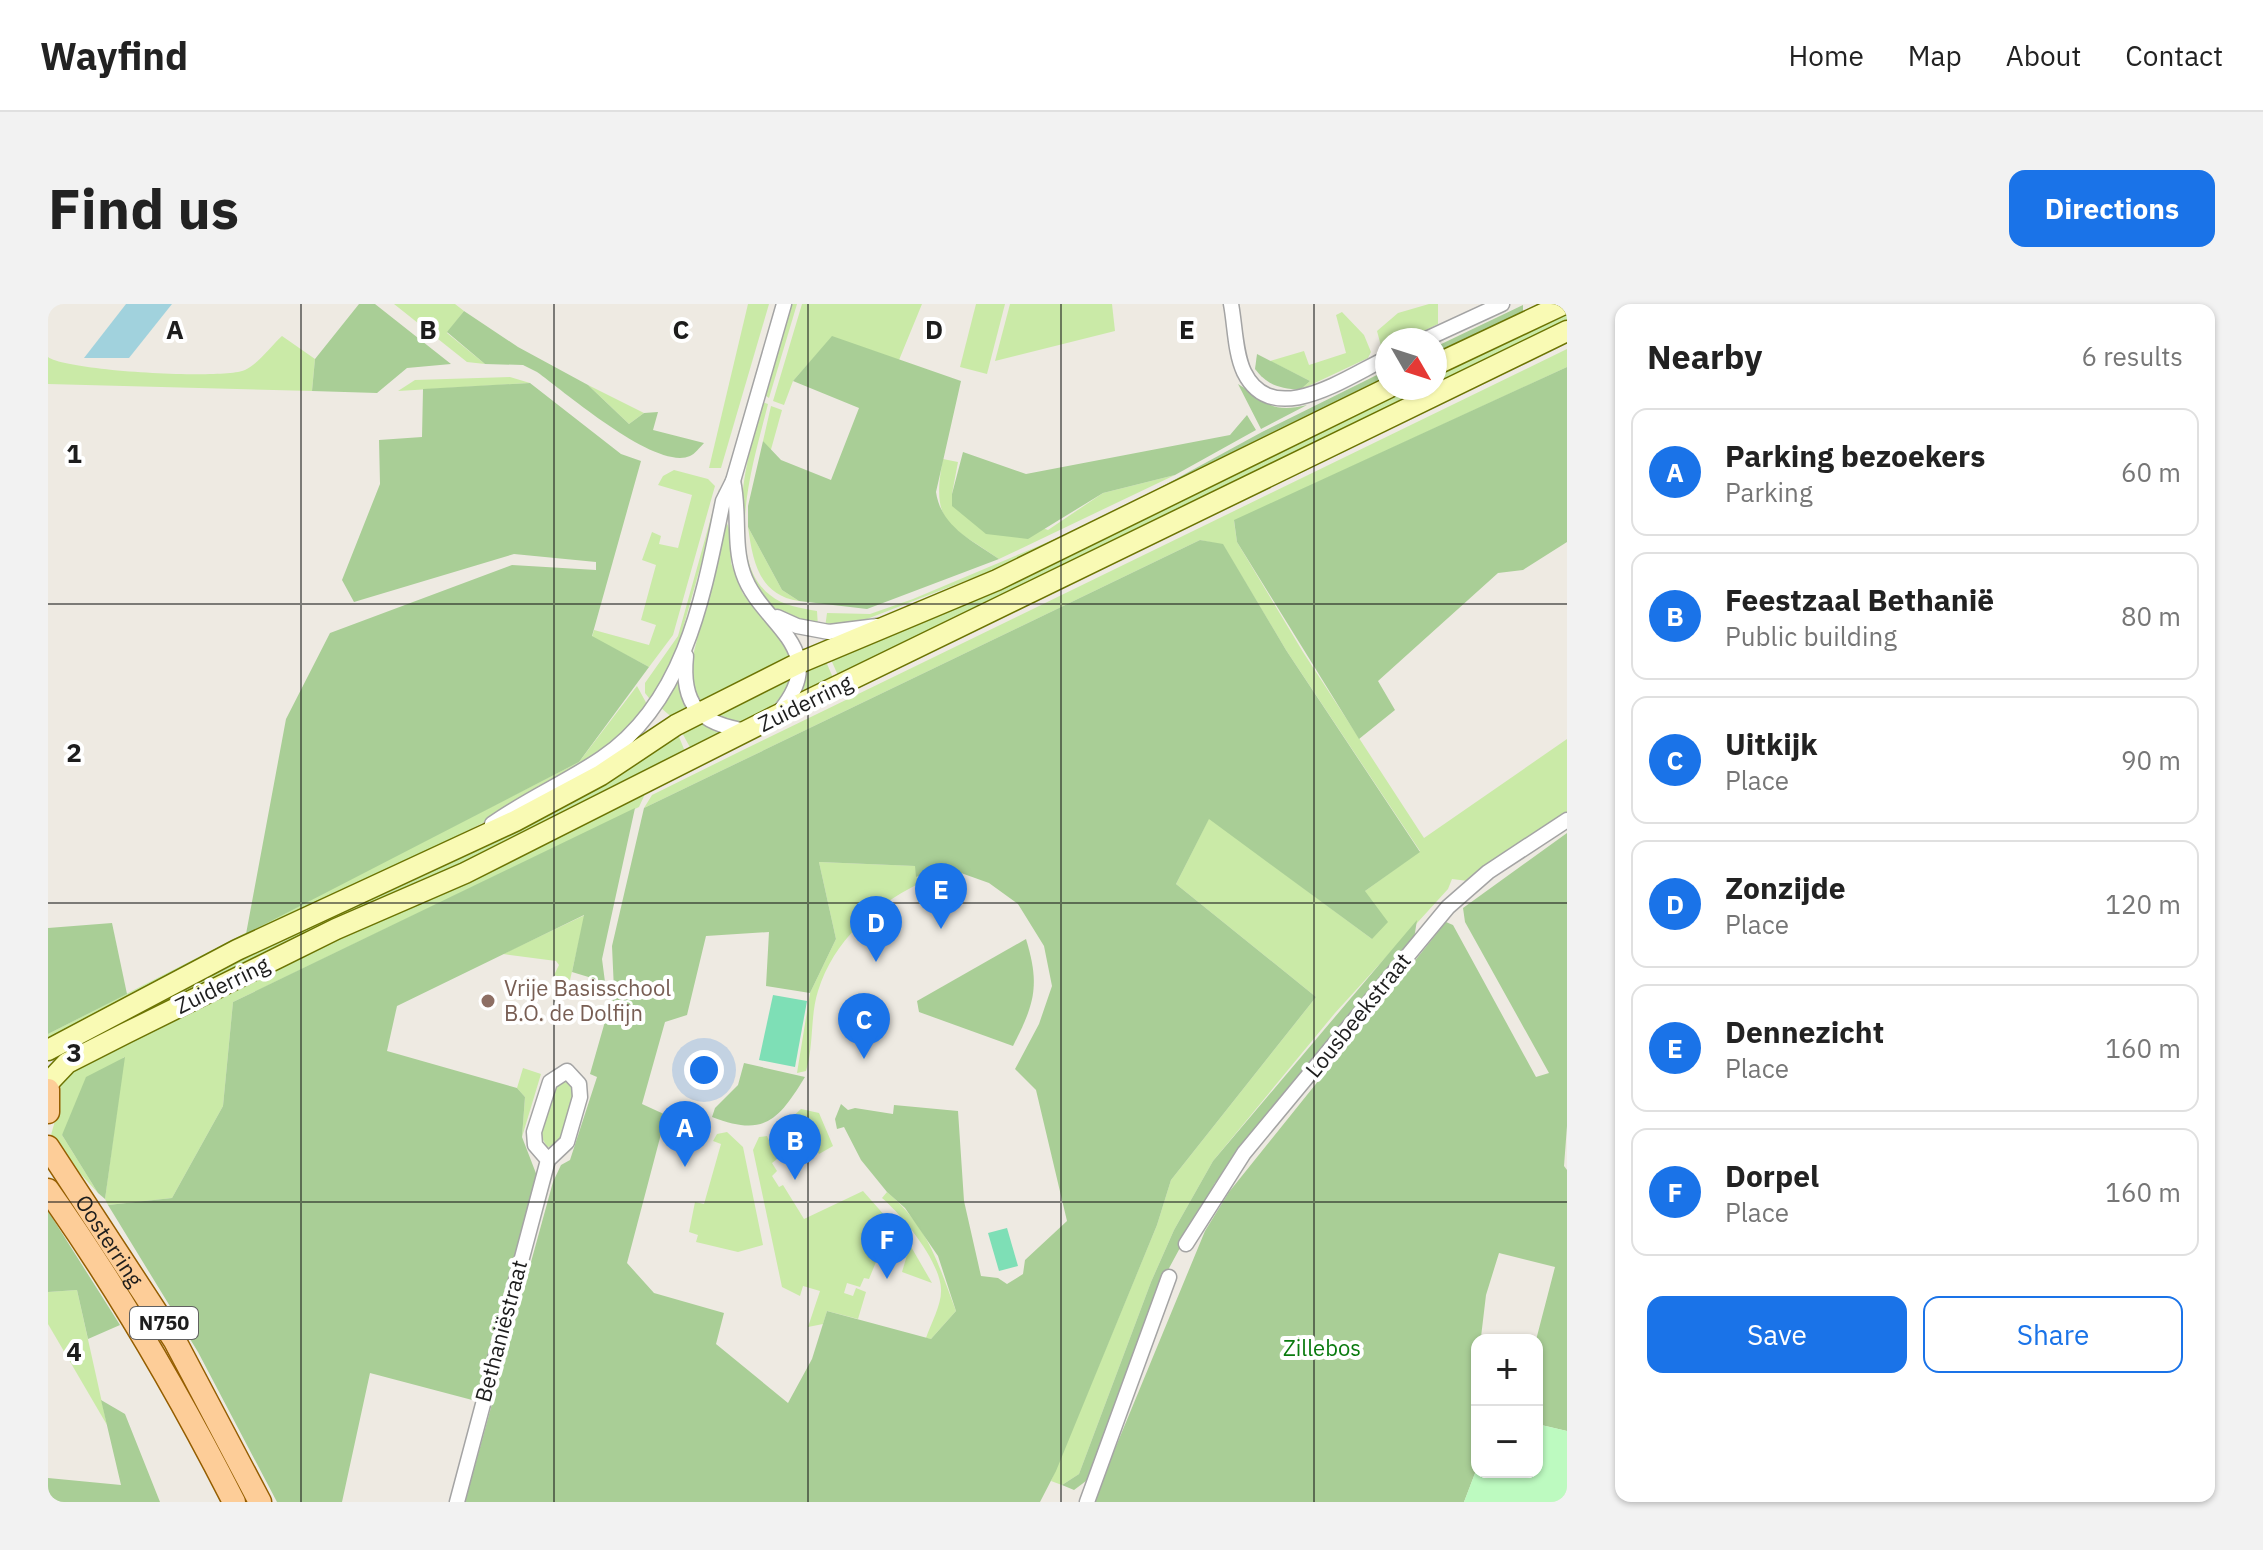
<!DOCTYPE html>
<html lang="en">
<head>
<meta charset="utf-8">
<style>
  body { margin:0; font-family:"IBM Plex Sans",sans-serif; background:#f2f2f2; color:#222 }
  .controls { position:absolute; right:24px; bottom:24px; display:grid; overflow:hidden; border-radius:16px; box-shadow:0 2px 6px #0004 }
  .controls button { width:72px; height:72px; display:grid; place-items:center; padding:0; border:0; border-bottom:2px solid #e0e0e0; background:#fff; color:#222; font:40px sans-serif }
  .compass { position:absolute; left:1327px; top:24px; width:72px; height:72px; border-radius:50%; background:#fff; box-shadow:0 2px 6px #0004; rotate:129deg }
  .you { position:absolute; left:656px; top:766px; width:28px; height:28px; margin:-20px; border:6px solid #fff; border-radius:50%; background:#1a73e8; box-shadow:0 0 0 12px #1a73e833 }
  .badge { display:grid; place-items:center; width:52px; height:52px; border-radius:50%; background:#1a73e8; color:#fff; font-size:26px; font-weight:700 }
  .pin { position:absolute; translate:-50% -66px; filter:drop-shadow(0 2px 4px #0008) }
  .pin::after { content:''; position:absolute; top:42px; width:28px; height:24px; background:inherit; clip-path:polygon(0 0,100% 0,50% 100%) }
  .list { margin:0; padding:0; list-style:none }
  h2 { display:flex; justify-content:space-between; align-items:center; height:104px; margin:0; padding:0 32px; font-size:34px }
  h2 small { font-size:26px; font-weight:400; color:#767676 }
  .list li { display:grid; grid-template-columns:52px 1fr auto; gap:24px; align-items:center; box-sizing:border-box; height:128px; margin:0 16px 16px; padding:0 16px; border:2px solid #e0e0e0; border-radius:16px }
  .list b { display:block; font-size:30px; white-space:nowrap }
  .list p { margin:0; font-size:26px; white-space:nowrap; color:#767676 }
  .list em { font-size:26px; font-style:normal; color:#767676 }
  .actions { display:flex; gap:16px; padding:24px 32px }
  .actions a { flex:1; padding:18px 0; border:2px solid #1a73e8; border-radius:16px; text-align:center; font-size:28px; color:#1a73e8 }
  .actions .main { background:#1a73e8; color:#fff }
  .map { position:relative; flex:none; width:1519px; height:1198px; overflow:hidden; border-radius:16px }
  header { display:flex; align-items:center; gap:48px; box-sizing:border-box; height:112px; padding:0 40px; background:#fff; border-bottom:2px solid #e0e0e0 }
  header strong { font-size:38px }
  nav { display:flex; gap:44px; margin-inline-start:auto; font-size:28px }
  .intro { display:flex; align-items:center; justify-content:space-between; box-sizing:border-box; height:192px; padding:0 48px }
  h1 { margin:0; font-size:56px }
  .button { padding:20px 36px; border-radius:16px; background:#1a73e8; color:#fff; font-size:28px; font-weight:700 }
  main { display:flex; gap:48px; padding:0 48px }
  aside { flex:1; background:#fff; border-radius:16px; box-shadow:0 2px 6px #0004 }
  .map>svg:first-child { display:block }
  .grass { fill:#caeaa7 }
  .forest { fill:#a9ce96; fill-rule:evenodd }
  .park { fill:#bdfac0 }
  .pitch { fill:#7edfb6 }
  .water { fill:#a1d2dd }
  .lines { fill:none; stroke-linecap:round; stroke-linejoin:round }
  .minor-casing { stroke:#a4a4a4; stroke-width:17 }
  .secondary-casing { stroke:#6c7403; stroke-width:23 }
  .primary-casing { stroke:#955e00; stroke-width:25 }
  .minor { stroke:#fff; stroke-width:14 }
  .secondary { stroke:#f9fab4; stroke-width:20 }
  .primary { stroke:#fdcd98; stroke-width:22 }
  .grid { fill:none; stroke:#1d1d1d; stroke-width:2; stroke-opacity:0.55 }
  .education-dot { fill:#8d6e63; stroke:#fff; stroke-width:3 }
  .labels { text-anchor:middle; stroke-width:8; stroke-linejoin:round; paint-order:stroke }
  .shield { fill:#fff; stroke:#616161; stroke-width:2 }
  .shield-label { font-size:20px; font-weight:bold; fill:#1d1d1d }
  .street-label { font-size:22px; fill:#1d1d1d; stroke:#fff }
  .education-label { font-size:22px; fill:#785e54; stroke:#fff; text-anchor:start }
  .park-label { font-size:22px; fill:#0a7b0f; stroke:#fff }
  .grid-label { font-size:26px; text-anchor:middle; font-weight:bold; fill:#1d1d1d; stroke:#fff; stroke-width:8; stroke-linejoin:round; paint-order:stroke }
</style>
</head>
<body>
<header>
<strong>Wayfind</strong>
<nav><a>Home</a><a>Map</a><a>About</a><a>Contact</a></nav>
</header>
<div class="intro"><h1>Find us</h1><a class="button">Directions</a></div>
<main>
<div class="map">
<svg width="1519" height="1198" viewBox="0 0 1519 1198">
  <rect width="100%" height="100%" fill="#eeeae2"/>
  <g class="grass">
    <path d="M346,0H407L416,7L399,29L437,60L419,58Z"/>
    <path d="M700,0H721L673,164H661Z"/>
    <path d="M743,0H749L721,94L715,90Z"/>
    <path d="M754,0H874L851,56L784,33L745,77L736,101L725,97Z"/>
    <path d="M928,0H957L939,70L912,63Z"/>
    <path d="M962,0H1064L1067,27L947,57Z"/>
    <path d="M1381,0H1390V20L1357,36H1339V44L1333,42L1329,27L1350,9Z"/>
    <path d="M1519,6V18L1387,81V70Z"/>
    <path d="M1294,8L1316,31L1323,48L1320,54L1252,86L1262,77L1222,57L1256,47L1261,61L1298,49L1288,11Z"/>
    <path d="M234,32L267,55L264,87L0,80V53C18,67 175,76 197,66C210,60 223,42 234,32Z"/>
    <path d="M1519,45V63L1186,217L1189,238L1255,348L1376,534L1519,435V510L1420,577L1404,575L1400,585L1287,709L1165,857L1126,926L1103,978L1031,1170L1014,1181L1003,1177L1109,921L1123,876L1268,693L1128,580L1161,514L1324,635L1317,587L1372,547L1238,346L1175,241L1152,236L596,504L604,491L697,445Z"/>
    <path d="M462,73L482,79L350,87L367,76Z"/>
    <path d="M540,81L596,109L581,120Z"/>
    <path d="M1358,84H1381L792,376L781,351L836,335L965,277Z"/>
    <path d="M714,98L720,100C708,150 673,253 722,291C735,302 753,304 769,307L770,323C753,316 735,312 720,299C672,255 699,152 714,98Z"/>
    <path d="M723,102L734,106L722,149L715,137Z"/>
    <path d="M895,155L910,158L904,190L1000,226L1055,189L1127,171L951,255C902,221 882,221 895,155Z"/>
    <path d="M626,166L660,175L667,182L625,331L601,363L544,333L546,326L601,341L608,321L593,316L608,261L594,256L604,228L613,232L611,240L630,244L644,191L610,181L615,172Z"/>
    <path d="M671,185L673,190L628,349L605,399L597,389V379L630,332Z"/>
    <path d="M1083,203L984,251L806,320L777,324L779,309L822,310L865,295Z"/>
    <path d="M679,219L684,233L683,259L695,290L726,323L745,358L654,404L645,391L642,363Z"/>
    <path d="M700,223L734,286L751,297C711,291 705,258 700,223Z"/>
    <path d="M776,353L786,376L748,396L754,363Z"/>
    <path d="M745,367C736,401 717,408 687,422L658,410Z"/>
    <path d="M630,376L644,409L628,417L612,403Z"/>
    <path d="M589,382L601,404L577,432L454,509L0,742V730L531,458Z"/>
    <path d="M652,413L680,430L644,447L632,425Z"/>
    <path d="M629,428L638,450L32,746L28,737L342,582Z"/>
    <path d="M644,461L645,465L597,490L591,503L185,698L175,802L124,894L60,901L57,895L76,753L14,831L50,889L8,843L3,831L10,806V781L17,768L70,739L111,724Z"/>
    <path d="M771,558L868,562L870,580C825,603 786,636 770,687C762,712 766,741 758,767L749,769L762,689L788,635Z"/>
    <path d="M537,611L522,676L506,671L511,661L508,657L455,650Z"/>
    <path d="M475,764L493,770L474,833L477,793L469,784Z"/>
    <path d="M514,776L524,782C527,799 517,827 507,842L499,843L491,828L504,784Z"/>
    <path d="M753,805L771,809L785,842L771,850L763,838L740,850L728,828Z"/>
    <path d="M679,828L695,843L715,941L690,948L648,938L650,931L641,928L647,898L656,900L673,840L665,837L669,830Z"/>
    <path d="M719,832L729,855L724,859L729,867L724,872L731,883L735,881L756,915L815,887L860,938L858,945L837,936L821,975L816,974L812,983L799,979L796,989L805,992L808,984L818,988L810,1015L779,1007L775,1020L760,1023L772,987L755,982L752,992L734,983L705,846L711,833Z"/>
    <path d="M839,888C881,924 889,957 908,1007L883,1035L878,1034C883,1019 894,1000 893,985C892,957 854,911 834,894Z"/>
    <path d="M862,941L884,979L854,968Z"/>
    <path d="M29,986L59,1121L0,1020V988Z"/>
  </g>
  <g class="forest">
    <path d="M311,0H327L403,60L359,64L329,89L264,87L267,55Z"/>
    <path d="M1475,1V11L1387,54V43Z"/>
    <path d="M416,7L470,43L540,81L581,120L596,109L610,108L605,126L656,139C652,143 647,150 642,152C608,167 517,88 489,68L475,61L437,60L399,28Z"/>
    <path d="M784,32L913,77L888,188C893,223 925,237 951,255L819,305L751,297L734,286L700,223V202L715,137L733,156L783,176L811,104L745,77Z"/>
    <path d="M1209,50L1262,77L1252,86C1232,84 1220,82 1207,65Z"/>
    <path d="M1519,63V238L1475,266L1450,269L1330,377L1347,406L1311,435L1189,238L1186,216Z"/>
    <path d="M1339,66V77L1082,200L1214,128Z"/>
    <path d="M482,79L573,150L593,157L544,332L601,363L531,458L198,630L238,415L282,329L464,261L548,266V258L466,250L306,298L294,276L332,180L331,136L374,133L375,85Z"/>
    <path d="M1190,80C1218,97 1222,110 1259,101L1213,125Z"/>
    <path d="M1199,111L1208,126L1127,171L1055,189L980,235L938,230L904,202V190L915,148L978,170L1182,131Z"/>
    <path d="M1152,236L1175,240L1238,346L1372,548L1317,587L1340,618L1324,635L1161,515L1128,580L1268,693L1123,876L1109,921L1008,1167L992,1198H417L505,878L513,861L522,856L549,773L542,770L566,686L564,642L596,504ZM771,558L867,562L868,573L899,564L941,579L970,600L996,642L1004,682L991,720L967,765L988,786L1019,917L977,956L975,970L959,980L950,974L933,972L916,897L910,807L846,801L845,810L807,804L800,806L793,800L787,815L789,825L796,823L813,856L839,888L857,904L890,952L908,1007L883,1035L779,1007L764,1055L740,1099L668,1040L676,1009L606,989L579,959L618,811L594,800L617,718L639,711L658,632L721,628L718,682L762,689L788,635Z"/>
    <path d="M587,504L554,655L557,678L524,668L536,611L349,702L339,747L469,784L477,793L474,833L489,872L428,1097L322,1069L294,1198H229L150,1048L60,901L124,894L175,802L185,698Z"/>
    <path d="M1519,529V822L1516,862L1519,866V1127L1489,1120L1488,1036L1507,963L1451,949L1438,991L1433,1033L1442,1036H1429V1164L1416,1198H1045L1157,927L1181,888L1398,618L1405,621L1488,773L1501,769L1417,618L1415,604Z"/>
    <path d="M1369,616L1366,635L1167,879L1106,992L1042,1174L1026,1186L1014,1181L1031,1170L1103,978L1126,926L1165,857Z"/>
    <path d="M64,619L79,690L0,730V624Z"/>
    <path d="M978,635C992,681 987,699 965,742L871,708L869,697Z"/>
    <path d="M77,753L57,895L50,889L14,831L38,773Z"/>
    <path d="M696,759L757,773C730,817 716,833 664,813L667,804L690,781Z"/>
    <path d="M0,907L72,1021L40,1035L29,986L0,988Z"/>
    <path d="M53,1096L77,1110L112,1198H0V1174L73,1181Z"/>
  </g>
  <path class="park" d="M1489,1120L1519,1127V1198H1416L1429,1164V1168H1489Z"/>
  <g class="pitch">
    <path d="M725,691L759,697L747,763L711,756Z"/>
    <path d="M959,924L970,962L951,967L940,929Z"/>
  </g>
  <path class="water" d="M78,0H124L81,54H36Z"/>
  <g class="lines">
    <g class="minor-casing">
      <g id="minor">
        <path d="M1183,0C1187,21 1187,49 1196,68C1225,127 1300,72 1339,54"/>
        <path d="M1376,36L1454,0"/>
        <path d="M685,177C692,207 685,239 695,269C712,321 785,343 732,407"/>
        <path d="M729,313L749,322L781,328L829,322"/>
        <path d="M638,352C633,401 651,420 700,427"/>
        <path d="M444,520C479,495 519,478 554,454C638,397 656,289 675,197L685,177L736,0"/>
        <path d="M1138,940L1196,849L1400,603L1440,568L1519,516"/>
        <path d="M409,1198L500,856L519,838L532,793L531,780L519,767L502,778L486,828L487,841L500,856"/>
        <path d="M1039,1198L1121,973"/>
      </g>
    </g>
    <g class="secondary-casing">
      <g id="secondary">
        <path d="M1387,61L1516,0"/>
        <path d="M0,746L189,646L467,517L553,471L628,421L751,359L949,276L1340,84"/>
        <path d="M0,779L19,759L78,729L288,625L417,569L726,413L1519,27"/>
      </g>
    </g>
    <g class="primary-casing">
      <g id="primary">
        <path d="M0,786V808"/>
        <path id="s1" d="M0,843L127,1037L212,1198"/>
        <path d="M0,886C70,985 131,1090 186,1198"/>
      </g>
    </g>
    <use href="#minor" class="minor"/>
    <use href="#secondary" class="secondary"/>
    <use href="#primary" class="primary"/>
  </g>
  <path class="grid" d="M253,0V1198M506,0V1198M760,0V1198M1013,0V1198M1266,0V1198M0,300H1519M0,599H1519M0,898H1519"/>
  <circle class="education-dot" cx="440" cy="697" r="8"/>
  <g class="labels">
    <rect class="shield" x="82" y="1003" width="68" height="32" rx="6"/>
    <g class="shield-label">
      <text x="116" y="1026">N750</text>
    </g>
    <g class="street-label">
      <text transform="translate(757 399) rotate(-26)" y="8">Zuiderring</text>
      <text transform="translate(174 681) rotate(-26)" y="8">Zuiderring</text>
      <text transform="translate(1310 711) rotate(-51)" y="8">Lousbeekstraat</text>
      <text dy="8" stroke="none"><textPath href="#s1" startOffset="112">Oosterring</textPath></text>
      <text transform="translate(453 1027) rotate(-75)" y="8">Bethaniëstraat</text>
    </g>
    <g class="education-label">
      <text x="456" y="692">Vrije Basisschool<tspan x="456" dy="25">B.O. de Dolfijn</tspan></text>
    </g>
    <g class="park-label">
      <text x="1274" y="1052">Zillebos</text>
    </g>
  </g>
  <g class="grid-label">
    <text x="127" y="35">A</text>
    <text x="380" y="35">B</text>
    <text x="633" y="35">C</text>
    <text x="886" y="35">D</text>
    <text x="1139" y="35">E</text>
    <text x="26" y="159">1</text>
    <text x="26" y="458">2</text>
    <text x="26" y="758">3</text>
    <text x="26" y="1057">4</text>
  </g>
</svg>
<div class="controls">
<button>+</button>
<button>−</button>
</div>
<svg class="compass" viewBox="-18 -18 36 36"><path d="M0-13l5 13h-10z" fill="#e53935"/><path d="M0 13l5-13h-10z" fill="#767676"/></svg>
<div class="you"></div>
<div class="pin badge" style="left:637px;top:863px">A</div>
<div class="pin badge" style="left:747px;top:876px">B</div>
<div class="pin badge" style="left:816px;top:755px">C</div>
<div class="pin badge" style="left:828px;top:658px">D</div>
<div class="pin badge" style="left:893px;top:625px">E</div>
<div class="pin badge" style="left:839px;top:975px">F</div>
</div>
<aside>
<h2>Nearby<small>6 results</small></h2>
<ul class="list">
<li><span class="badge">A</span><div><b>Parking bezoekers</b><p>Parking</p></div><em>60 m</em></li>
<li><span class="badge">B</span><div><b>Feestzaal Bethanië</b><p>Public building</p></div><em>80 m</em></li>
<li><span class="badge">C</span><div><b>Uitkijk</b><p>Place</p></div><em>90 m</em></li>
<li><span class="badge">D</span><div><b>Zonzijde</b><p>Place</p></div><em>120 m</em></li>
<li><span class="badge">E</span><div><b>Dennezicht</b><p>Place</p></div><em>160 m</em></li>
<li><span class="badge">F</span><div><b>Dorpel</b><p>Place</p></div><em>160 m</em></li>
</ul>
<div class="actions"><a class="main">Save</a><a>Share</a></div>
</aside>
</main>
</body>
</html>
